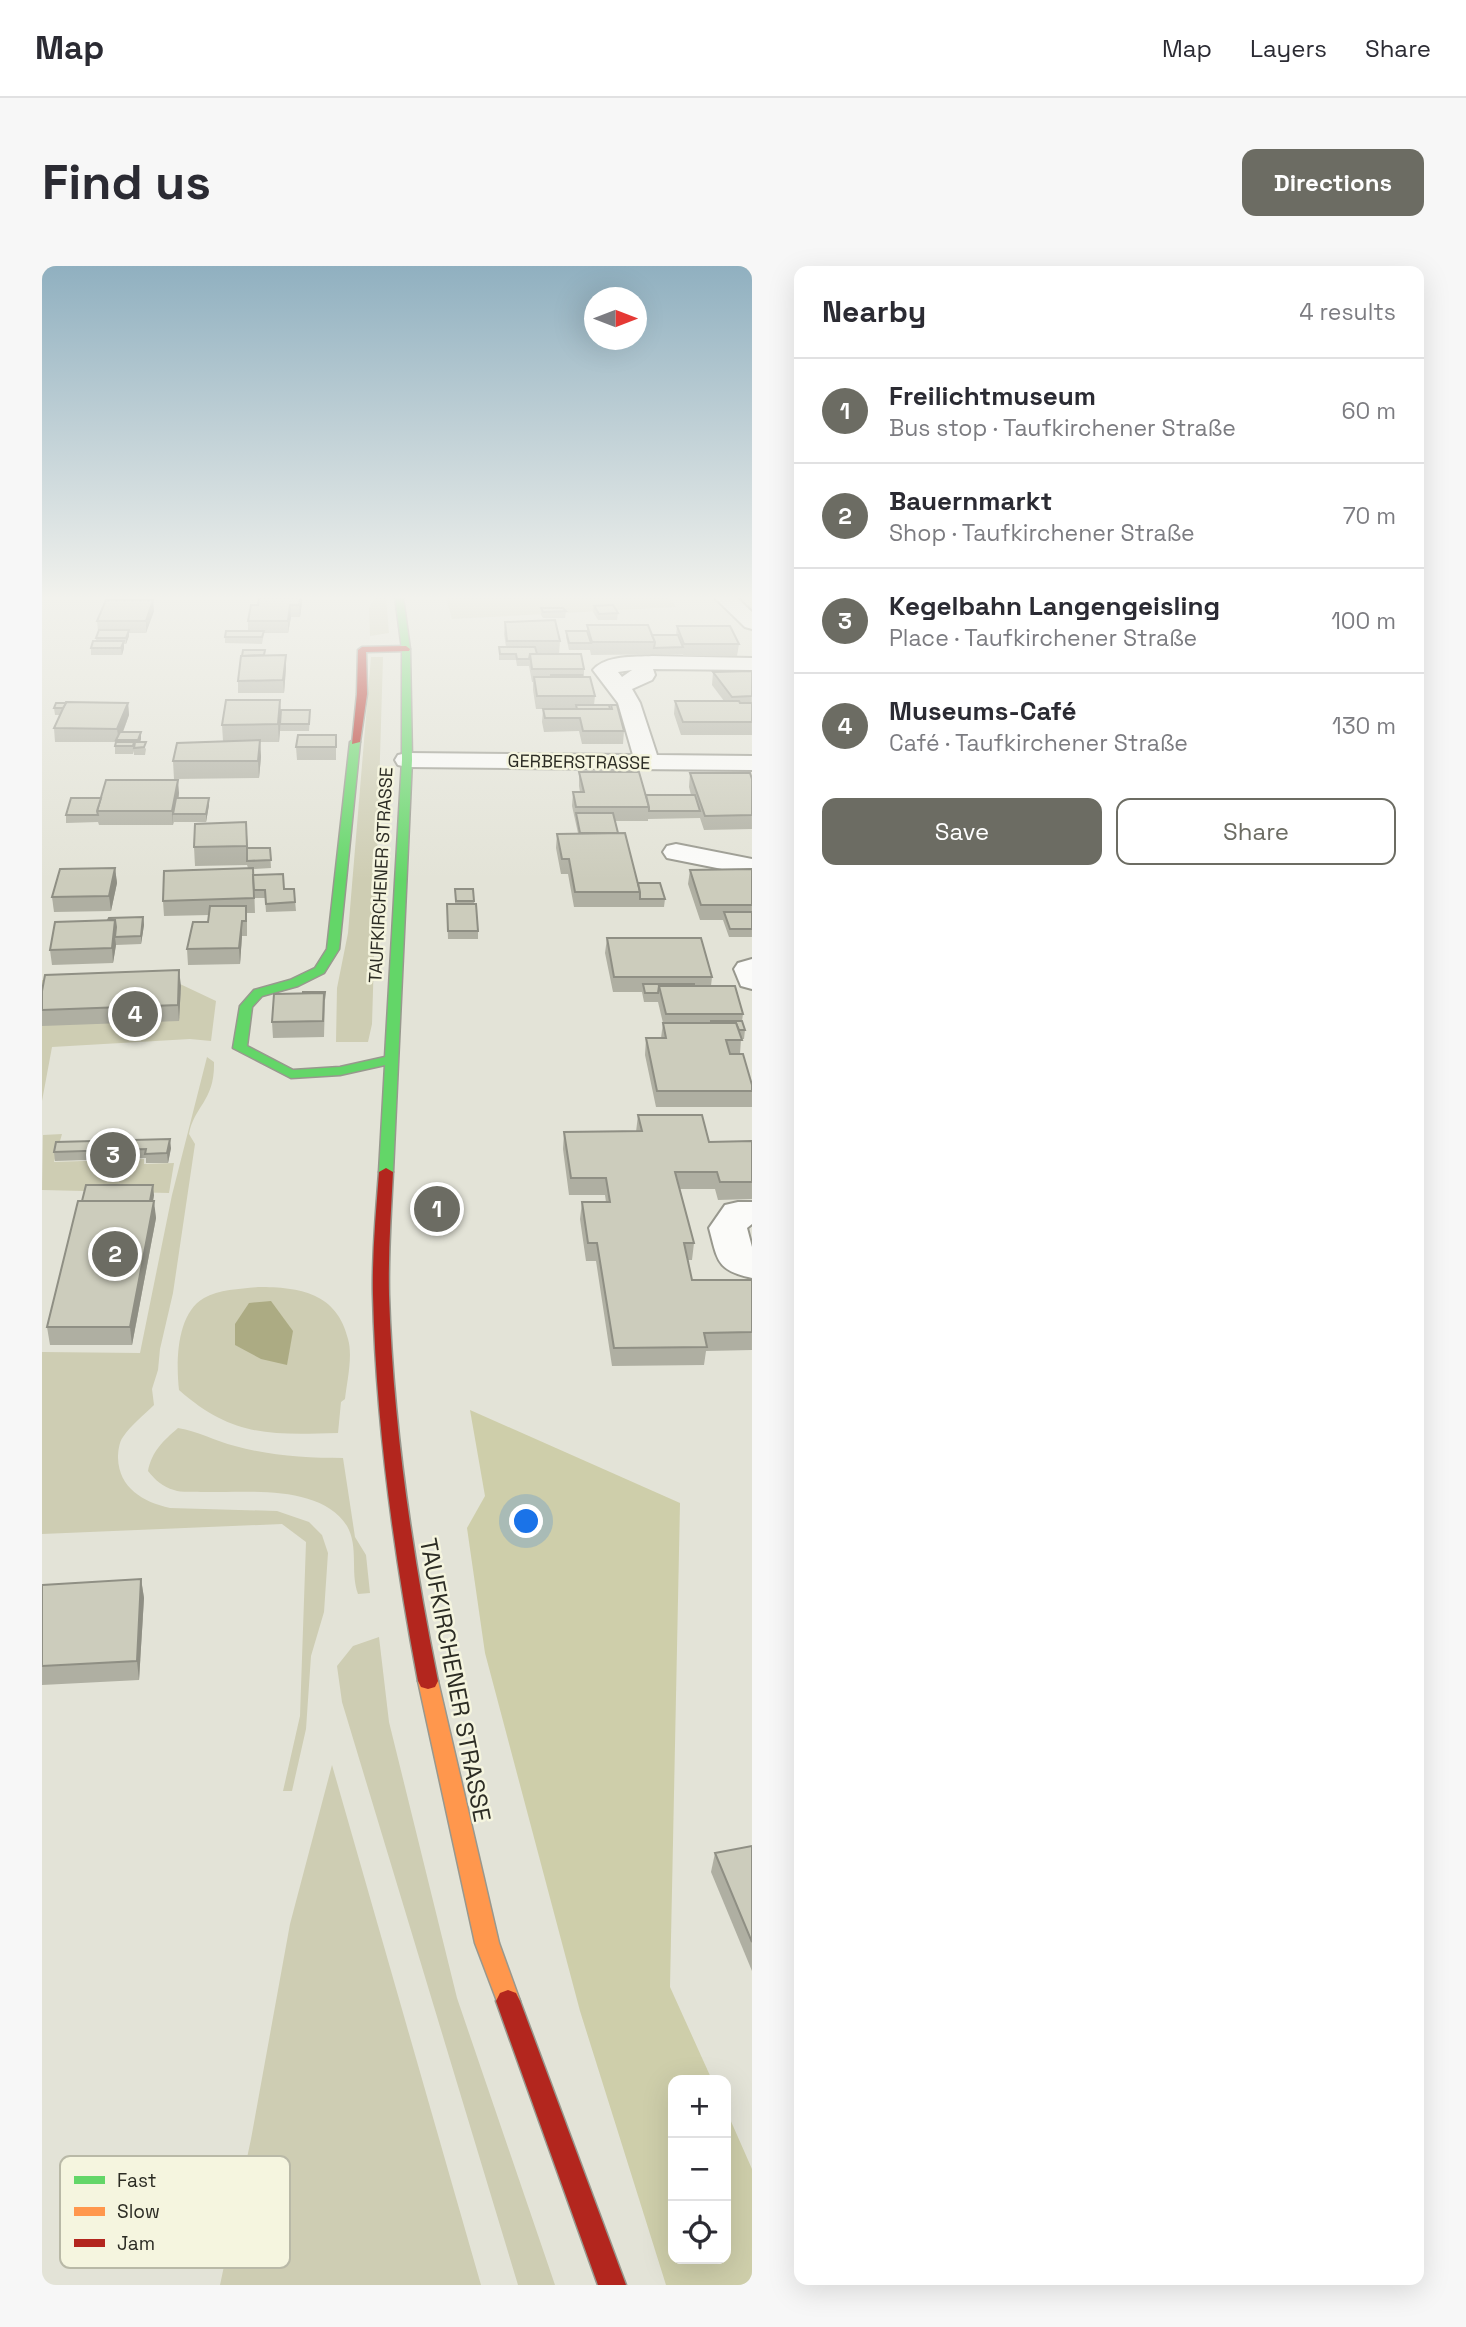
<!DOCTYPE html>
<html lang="en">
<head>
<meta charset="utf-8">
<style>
  body { margin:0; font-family:"Space Grotesk",sans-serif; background:#f7f7f7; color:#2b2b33 }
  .controls { position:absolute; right:21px; bottom:21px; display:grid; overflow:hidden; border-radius:14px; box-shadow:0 7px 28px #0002 }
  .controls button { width:63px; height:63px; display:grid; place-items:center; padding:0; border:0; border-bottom:2px solid #e1e1e2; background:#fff; color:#2b2b33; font:35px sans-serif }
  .compass { position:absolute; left:542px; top:21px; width:63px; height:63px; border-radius:50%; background:#fff; box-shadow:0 7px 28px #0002; rotate:90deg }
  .you { position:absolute; left:485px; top:1256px; width:24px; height:24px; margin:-18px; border:5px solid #fff; border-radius:50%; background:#1a73e8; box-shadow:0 0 0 10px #1a73e833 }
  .badge { display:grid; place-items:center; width:46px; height:46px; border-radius:50%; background:#6c6c63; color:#fff; font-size:23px; font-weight:700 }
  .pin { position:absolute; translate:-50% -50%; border:4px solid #fff; box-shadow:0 2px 7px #0006 }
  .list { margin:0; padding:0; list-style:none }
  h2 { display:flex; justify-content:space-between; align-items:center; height:91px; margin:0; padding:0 28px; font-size:30px }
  h2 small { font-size:23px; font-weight:400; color:#7c7c81 }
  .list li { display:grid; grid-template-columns:46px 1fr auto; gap:21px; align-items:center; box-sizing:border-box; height:105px; padding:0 28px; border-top:2px solid #e1e1e2 }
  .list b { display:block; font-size:26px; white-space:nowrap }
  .list p { margin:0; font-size:23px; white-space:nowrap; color:#7c7c81 }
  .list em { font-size:23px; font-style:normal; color:#7c7c81 }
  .actions { display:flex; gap:14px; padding:21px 28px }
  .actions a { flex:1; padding:16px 0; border:2px solid #6c6c63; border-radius:14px; text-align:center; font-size:24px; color:#6c6c63 }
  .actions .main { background:#6c6c63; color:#fff }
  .icon { flex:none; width:38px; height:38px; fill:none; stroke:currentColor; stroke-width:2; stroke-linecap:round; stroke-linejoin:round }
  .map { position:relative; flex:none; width:710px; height:2019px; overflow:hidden; border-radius:14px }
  header { display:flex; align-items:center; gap:42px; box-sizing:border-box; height:98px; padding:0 35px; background:#fff; border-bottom:2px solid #e1e1e2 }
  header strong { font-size:33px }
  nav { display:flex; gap:38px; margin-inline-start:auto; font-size:24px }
  .intro { display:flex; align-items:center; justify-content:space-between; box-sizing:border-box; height:168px; padding:0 42px }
  h1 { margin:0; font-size:49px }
  .button { padding:18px 32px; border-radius:14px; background:#6c6c63; color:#fff; font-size:24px; font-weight:700 }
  main { display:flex; gap:42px; padding:0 42px }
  aside { flex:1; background:#fff; border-radius:14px; box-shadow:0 7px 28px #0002 }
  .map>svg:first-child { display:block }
  .green { fill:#cecdb3 }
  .forest { fill:#ceceaa }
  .water { fill:#acab83 }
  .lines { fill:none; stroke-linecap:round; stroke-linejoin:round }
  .street-casing { stroke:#98988e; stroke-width:4 }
  .fast-casing { stroke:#98988e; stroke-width:3 }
  .slow-casing { stroke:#98988e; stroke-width:3 }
  .jam-casing { stroke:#98988e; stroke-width:3 }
  .street { fill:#fbfbf9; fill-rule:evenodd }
  .fast { fill:#63d668; fill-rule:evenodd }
  .slow { fill:#ff974d; fill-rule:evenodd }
  .jam { fill:#b3261e; fill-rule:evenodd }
  .wall { fill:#afafa2 }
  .shaded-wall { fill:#8f8f84 }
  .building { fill:#ccccbc; stroke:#8f8f84; stroke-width:2 }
  .labels { text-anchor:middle; stroke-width:5; stroke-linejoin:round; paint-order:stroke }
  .far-street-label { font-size:18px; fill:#2c2c24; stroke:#f5f5df }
  .near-street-label { font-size:24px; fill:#2c2c24; stroke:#f5f5df }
  .key { fill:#f5f5df; stroke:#b9b9a7; stroke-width:2 }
  .key-label { font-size:19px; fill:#2c2c24 }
</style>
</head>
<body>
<header>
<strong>Map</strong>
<nav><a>Map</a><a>Layers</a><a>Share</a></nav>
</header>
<div class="intro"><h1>Find us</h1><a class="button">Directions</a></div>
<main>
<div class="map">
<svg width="710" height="2019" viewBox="0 0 710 2019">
  <rect width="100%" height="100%" fill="#e3e3d7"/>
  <g class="green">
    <path d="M333,331H344L347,367L328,370L327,342Z"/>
    <path d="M404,331H626L634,341L410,353Z"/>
    <path d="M329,391H341L330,758L326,776H294L295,722L306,667Z"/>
    <path d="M82,709L138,718L174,735L169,775L148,773L10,781L0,835V714Z"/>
    <path d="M165,791L172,796C173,835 152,840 147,868L153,878L131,1027L118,1083L116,1104L110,1123L112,1139C102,1149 89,1159 81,1171C77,1176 76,1186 76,1192C77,1222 101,1236 128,1242L235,1245L267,1256L280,1269L286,1287L282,1346L269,1390L264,1463L250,1525H241L258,1450L264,1276L240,1258L0,1268V1086L98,1087L130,929Z"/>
    <path d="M20,868L12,896L102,893V898L132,897L127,927L0,924L1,869Z"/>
    <path d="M216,1021C258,1021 295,1027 306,1073C311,1090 305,1115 303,1133L299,1136L296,1167C229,1169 190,1171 137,1124C134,1097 134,1048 162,1032C177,1023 200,1023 216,1021Z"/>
    <path d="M136,1162C156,1165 173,1175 193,1180C229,1190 265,1192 301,1192L313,1271L324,1289L328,1327L316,1328C308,1306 317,1281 305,1260C278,1217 201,1227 159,1226C150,1225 140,1227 132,1224C121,1221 113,1214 106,1205C110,1185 121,1175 136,1162Z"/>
    <path d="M337,1371L347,1456L415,1732L513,2019H476L300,1436L295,1400L311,1380Z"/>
    <path d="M290,1499L439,2019H178L209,1873L248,1658Z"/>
  </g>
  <path class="forest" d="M428,1144L638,1237L628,1721L670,1814H631V1993H684V1844L710,1903V2019H624L538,1745L443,1387L425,1262L443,1230Z"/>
  <path class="water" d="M229,1035L251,1065L245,1099L219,1093L193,1079V1058L207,1037Z"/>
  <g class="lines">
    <g class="street-casing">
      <g id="street">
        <path d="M672,331H694L710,346V363L703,361Z"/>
        <path d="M610,390L710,392V404L611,403L613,409L610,414L590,423L598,437L615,489L710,490V504L365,501L356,499L353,494L356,489L365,487L591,489L576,437L551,404C563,389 593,391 610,390ZM590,404L580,411L576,406Z"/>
        <path d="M634,578L710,593V609L625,592L621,586L625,580Z"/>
        <path d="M710,693V723L699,720L692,703L696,697Z"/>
        <path d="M696,936H710V958L705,962L710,981V1012C674,1004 676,995 667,962L683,939Z"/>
      </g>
    </g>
    <g class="fast-casing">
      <path id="fast" d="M353,331H361L368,383L370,494L351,906L344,910L337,906L343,799L298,809L249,812L191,782L198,740L212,724L248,714L273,702L285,683L308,476L313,473L318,476L297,683L282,707L256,720L220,730L210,741L205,780L251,804L298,801L343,791L360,494V383Z"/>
    </g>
    <g class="slow-casing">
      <path id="slow" d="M386,1407L393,1409L396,1415L457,1677L478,1735L474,1743L466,1746L458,1743L433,1677L376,1415L379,1409Z"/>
    </g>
    <g class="jam-casing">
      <g id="jam">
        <path d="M364,380L368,383L367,385L324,386L325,428L318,476L310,478L315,428L316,384L320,381Z"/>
        <path d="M344,902L351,906C349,947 346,988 347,1029C351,1159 370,1288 396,1415L393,1421L386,1423L379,1421L376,1415C352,1288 334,1159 331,1029C330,988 334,947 337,906Z"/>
        <path d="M466,1724L474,1727L478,1735L584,2019H556L454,1735L458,1727Z"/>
      </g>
    </g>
    <use href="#street" class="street"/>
    <use href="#fast" class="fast"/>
    <use href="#slow" class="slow"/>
    <use href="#jam" class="jam"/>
  </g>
  <g class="wall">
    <path d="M260,331L258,351H249L246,367H222L220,378L183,377V371L206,365V355L216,339Z"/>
    <path d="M111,334L112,345L104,367H87V370L84,378H82V382L80,389H49V382L54,375V372L56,365L55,355Z"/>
    <path d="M552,340L576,347L575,354H556L551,346Z"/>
    <path d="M499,342L524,345L523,352H501L499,349Z"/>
    <path d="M463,356L518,375L517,388L542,403V411L553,430L552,439L569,443V439L582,465L581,478H540L537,465L502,466L500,456L501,443H534H494L491,424V416H490L487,400H475L474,394H457V381H464L462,368Z"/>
    <path d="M545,359L610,369H634L635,360L697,378L695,390H641V388L549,389L548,384H527L524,371V365H545Z"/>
    <path d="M223,384V389L244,402L242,427H196V415Z"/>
    <path d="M710,405V469H639L632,448L633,435H682L670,419L671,406Z"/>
    <path d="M86,437L87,449L81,466H99V473L98,476L104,483L103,489H92V485L91,488H73V480L74,476H13L12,462L18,449H13L12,442Z"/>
    <path d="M239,444L268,451L267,465H238V462L237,476H218L219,491L217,512L132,513L131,495L181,475L180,459Z"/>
    <path d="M294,469V494H255L254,481Z"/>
    <path d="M537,506L604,529H649L647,521L648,507L710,513V563L662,564L658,552L606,553V555H573L576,567L596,617L623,633L622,641H532L526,608H519L514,582L515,568L536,567L530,540L531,526H538L537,520Z"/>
    <path d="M137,527V532L167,539L164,556H132L131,559H57L56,556L24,557V549L59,532Z"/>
    <path d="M204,556L206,582H228L229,602L211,603V609L242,623H252L254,645L224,646L223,632H213L212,619L213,647H205V670H200L198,698L146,699L145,683L166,656L167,649L122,650L121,635L206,602L205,599L153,600L152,581Z"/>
    <path d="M73,602L75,617L69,645L12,646L10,631Z"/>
    <path d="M710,603V671H687L681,654H658L646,618L648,604Z"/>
    <path d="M413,623L432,635L436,665V673H406L405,638H413Z"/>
    <path d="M101,651L102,659L99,678L74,679L71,697L10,699L8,684L66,654Z"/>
    <path d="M565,672L670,711L669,720L701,748L700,755L703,764L702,773H699L698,788L710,818V841H614L603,789L604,772H619L621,757L616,736H602L600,726H571L563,687Z"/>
    <path d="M139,720L137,755L0,760V725Z"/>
    <path d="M261,728L283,734L282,771L231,772L230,756Z"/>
    <path d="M596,849L667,876L710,875V933L676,934L673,923H638L652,977L650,994H646L650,1014H710V1084L664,1085L662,1099L570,1100L554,995H544L538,953L540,936H564L563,929H527L521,883L522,866H594Z"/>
    <path d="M129,882L126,897H104V892L13,895L12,886Z"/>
    <path d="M112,929L111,935L114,952L90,1079H8L5,1061L40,935Z"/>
    <path d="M99,1313L102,1332L97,1414L0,1419V1319Z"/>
    <path d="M710,1580V1705L669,1606L673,1587Z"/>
  </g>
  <g class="shaded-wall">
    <path d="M259,331H260V338L258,351L257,339Z"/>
    <path d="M111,334L112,345L104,367V355Z"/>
    <path d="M248,339L249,351L246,367V355Z"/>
    <path d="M87,364V370L84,378V372Z"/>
    <path d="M82,375V382L80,389L79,382Z"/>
    <path d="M244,389V402L242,427L241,414Z"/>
    <path d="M238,434L239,451L237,476L236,458Z"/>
    <path d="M86,437L87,449L77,476L75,463Z"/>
    <path d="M99,466V473L96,482V474Z"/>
    <path d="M218,474L219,491L217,512L216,495Z"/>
    <path d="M136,514L137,527L133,548H131V559L130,545Z"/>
    <path d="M167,532V539L164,556V548Z"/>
    <path d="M73,602L75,617L69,645L67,630Z"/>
    <path d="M101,651L102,659L99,678V670Z"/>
    <path d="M73,654L75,671H73L74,679L71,697L70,682Z"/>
    <path d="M200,655V670L198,698L197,682Z"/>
    <path d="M137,704L139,720L137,755L136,739Z"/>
    <path d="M128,873L129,882L126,897L125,887Z"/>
    <path d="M111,919L112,929L108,952L107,942Z"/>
    <path d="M112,935L114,952L90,1079L88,1061Z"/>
    <path d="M99,1313L102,1332L97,1414L95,1395Z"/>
  </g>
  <g class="building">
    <path d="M217,331H259L257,339H248L246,355H206L209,339H216Z"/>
    <path d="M64,334H111L104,355H55Z"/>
    <path d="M571,339L576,347L557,348L552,340Z"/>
    <path d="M499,342H521L524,345L501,346Z"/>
    <path d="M513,354L518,375H465L463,356Z"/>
    <path d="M545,359H606L613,376H550Z"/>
    <path d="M635,360H688L697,378H642Z"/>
    <path d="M57,364H87L84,372H54Z"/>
    <path d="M184,365H222L220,371H183Z"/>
    <path d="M524,365H545L549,377H527Z"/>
    <path d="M610,369H636L641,381L612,382L613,376Z"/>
    <path d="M51,375H82L79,382H49Z"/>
    <path d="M457,381H493L495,388H488L487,393H475L474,388H458Z"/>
    <path d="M201,384H223L222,389L200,390Z"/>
    <path d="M488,388H539L542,403H490Z"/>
    <path d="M244,389L241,414L196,415L199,390Z"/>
    <path d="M710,405V430L690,431L671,406Z"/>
    <rect x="509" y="409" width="31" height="2"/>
    <path d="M492,411H548L553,430H495Z"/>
    <path d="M184,434H238L236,458L180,459Z"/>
    <path d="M633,435H697L698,437H710V456H641Z"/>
    <path d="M24,436L86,437L75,463L12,462Z"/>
    <path d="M14,437H24L21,442H12Z"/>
    <path d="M534,439H567L568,443H535Z"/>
    <path d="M569,439H575L582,465H541L538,452H503L501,443H570Z"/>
    <path d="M239,444H268L267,458H238Z"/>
    <path d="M78,466H99L96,474H74Z"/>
    <path d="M256,469H294V481H254Z"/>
    <path d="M218,474L216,495H131L135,477Z"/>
    <path d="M74,476H92L91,480H73Z"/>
    <path d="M93,476H104L102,481L92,482Z"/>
    <path d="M537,506H597L607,541H534L531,526H542Z"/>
    <path d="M648,507H708L710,513V549L663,550Z"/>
    <path d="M64,514H136L130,545H55Z"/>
    <path d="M604,529H653L658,545H607V541Z"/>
    <path d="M29,532H59L55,545L56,549H24Z"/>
    <path d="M134,532H167L164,548H131Z"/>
    <path d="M534,547H571L576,567H538Z"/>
    <path d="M204,556L205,580L152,581L153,558Z"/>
    <path d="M583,567L598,626H533L527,593H520L515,568Z"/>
    <path d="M205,582H228L229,594L205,595Z"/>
    <path d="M73,602L67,630L10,631L18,603Z"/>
    <path d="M211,602L212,632L121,635L122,605Z"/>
    <path d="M710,603V639H659L648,604Z"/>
    <path d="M241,608L242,623H252L253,636L224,638L223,624H212L211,609Z"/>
    <path d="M596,617H618L623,633H598V626Z"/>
    <path d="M413,623H431L432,635H414Z"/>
    <path d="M405,638H434L436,665H406Z"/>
    <path d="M168,640H204V655H200L197,682L145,683L151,656H166Z"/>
    <path d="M682,646H710V663H688Z"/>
    <path d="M101,651L99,670L73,671L74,661L73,654H66L67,652Z"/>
    <path d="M73,654L70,682L8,684L13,656Z"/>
    <path d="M565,672H659L670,711H572Z"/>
    <path d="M137,704L136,739L0,744V725L3,709Z"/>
    <path d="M601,718H652V720H617L616,727H603Z"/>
    <path d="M617,720H693L701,748H624Z"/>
    <path d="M261,726H283L282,734V727L261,728Z"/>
    <path d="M282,727L281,755L230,756L232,728Z"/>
    <path d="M669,755H700L703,764H697L694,757H669Z"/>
    <path d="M621,757H694L700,774H684L688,788H701L710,819V825H615L604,772H624Z"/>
    <path d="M596,849H660L667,876L710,875V916H678L675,906H633L652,977H642L650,1014H710V1066L662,1067L665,1081L572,1082L555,977H546L540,936H568L564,912H529L522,866L600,865Z"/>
    <path d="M128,873L125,887L103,888L104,883L12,886L14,876Z"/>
    <path d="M44,919H111L108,935H40Z"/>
    <path d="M36,935H112L88,1061H5Z"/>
    <path d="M99,1313L95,1395L0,1400V1319Z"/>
    <path d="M710,1580V1676L673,1587Z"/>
  </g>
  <linearGradient id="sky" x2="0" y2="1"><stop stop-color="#90b0c0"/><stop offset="0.54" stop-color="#f2f2ed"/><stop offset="1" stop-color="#f2f2ed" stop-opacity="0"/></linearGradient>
  <rect width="710" height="614" fill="url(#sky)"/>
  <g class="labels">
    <g class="far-street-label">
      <text transform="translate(537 496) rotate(1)" y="6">GERBERSTRASSE</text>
      <text transform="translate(339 609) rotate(-87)" y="6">TAUFKIRCHENER STRASSE</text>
    </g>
    <g class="near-street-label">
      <text transform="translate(413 1414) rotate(79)" y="8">TAUFKIRCHENER STRASSE</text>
    </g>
  </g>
  <rect x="18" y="1890" width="230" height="112" rx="10" class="key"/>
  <rect x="32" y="1910" width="31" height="8" fill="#63d668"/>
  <rect x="32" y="1941" width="31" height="9" fill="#ff974d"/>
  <rect x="32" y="1973" width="31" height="8" fill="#b3261e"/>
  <g class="key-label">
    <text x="75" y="1921">Fast</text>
    <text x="75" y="1952">Slow</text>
    <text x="75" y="1984">Jam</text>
  </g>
</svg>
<div class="controls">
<button>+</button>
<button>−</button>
<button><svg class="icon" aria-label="locate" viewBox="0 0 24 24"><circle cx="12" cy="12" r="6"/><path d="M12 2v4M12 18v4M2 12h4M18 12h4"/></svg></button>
</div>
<svg class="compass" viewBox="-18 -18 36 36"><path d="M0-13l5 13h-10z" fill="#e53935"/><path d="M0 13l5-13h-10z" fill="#7c7c81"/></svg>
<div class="you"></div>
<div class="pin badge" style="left:395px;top:943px">1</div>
<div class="pin badge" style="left:73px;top:988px">2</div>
<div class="pin badge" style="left:71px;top:889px">3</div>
<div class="pin badge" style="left:93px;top:748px">4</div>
</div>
<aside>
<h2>Nearby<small>4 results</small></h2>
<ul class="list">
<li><span class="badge">1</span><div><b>Freilichtmuseum</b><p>Bus stop · Taufkirchener Straße</p></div><em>60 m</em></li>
<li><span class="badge">2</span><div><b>Bauernmarkt</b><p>Shop · Taufkirchener Straße</p></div><em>70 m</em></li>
<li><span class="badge">3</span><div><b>Kegelbahn Langengeisling</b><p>Place · Taufkirchener Straße</p></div><em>100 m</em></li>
<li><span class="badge">4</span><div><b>Museums-Café</b><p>Café · Taufkirchener Straße</p></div><em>130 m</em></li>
</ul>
<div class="actions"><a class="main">Save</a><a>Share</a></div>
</aside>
</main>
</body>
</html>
